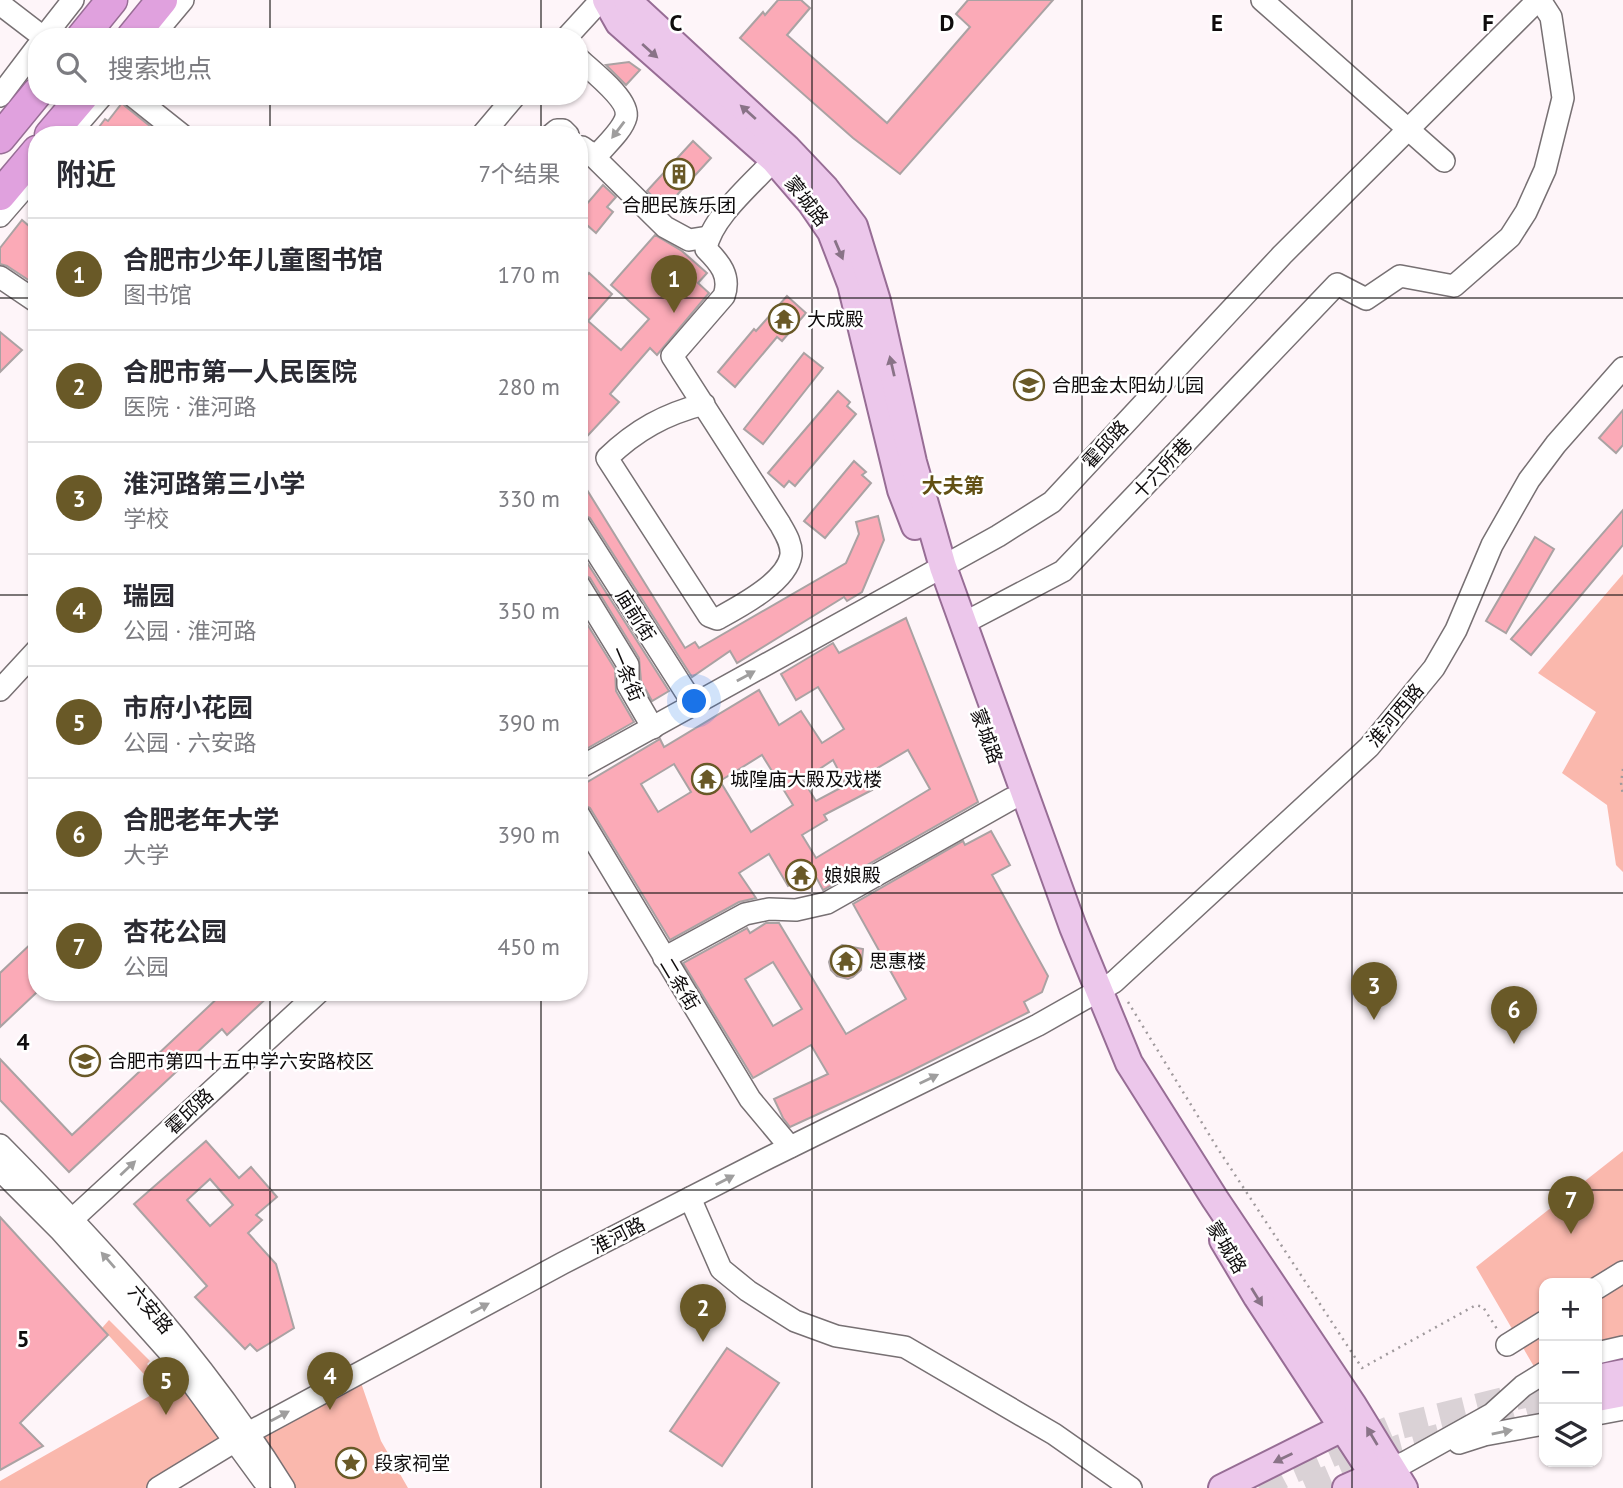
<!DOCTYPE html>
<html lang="zh">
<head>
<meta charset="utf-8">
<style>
  body { margin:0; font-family:"PT Sans","Noto Sans SC",sans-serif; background:#f2f2f3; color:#2b2b33 }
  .controls { position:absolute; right:21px; bottom:21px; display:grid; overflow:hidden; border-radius:14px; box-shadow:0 2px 5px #0004 }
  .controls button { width:63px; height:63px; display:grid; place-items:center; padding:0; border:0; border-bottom:2px solid #e1e1e2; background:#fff; color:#2b2b33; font:35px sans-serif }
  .you { position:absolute; left:695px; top:702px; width:24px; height:24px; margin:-18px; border:5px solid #fff; border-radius:50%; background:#1a73e8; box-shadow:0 0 0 10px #1a73e833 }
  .badge { display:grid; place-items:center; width:46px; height:46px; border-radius:50%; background:#695927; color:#fff; font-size:23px; font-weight:700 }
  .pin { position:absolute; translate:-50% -58px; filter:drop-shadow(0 2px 4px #0008) }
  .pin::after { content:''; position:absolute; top:37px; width:24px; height:21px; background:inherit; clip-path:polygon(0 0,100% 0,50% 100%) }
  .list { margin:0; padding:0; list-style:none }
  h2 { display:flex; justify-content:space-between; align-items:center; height:91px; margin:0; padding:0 28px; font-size:30px }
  h2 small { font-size:23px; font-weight:400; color:#7c7c81 }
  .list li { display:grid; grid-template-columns:46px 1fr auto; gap:21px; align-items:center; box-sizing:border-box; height:112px; padding:0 28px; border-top:2px solid #e1e1e2 }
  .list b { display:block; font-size:26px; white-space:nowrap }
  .list p { margin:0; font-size:23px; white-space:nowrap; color:#7c7c81 }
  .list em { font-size:23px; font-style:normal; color:#7c7c81 }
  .icon { flex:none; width:38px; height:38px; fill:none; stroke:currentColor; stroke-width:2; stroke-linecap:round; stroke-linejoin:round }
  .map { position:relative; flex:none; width:1623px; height:1488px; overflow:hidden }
  .search { position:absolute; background:#fff; box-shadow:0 2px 5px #0004; left:28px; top:28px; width:560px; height:77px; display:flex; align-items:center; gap:18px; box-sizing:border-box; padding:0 24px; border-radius:28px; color:#7c7c81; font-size:26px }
  .panel { position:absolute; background:#fff; box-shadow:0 2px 5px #0004; left:28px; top:126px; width:560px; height:875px; border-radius:28px }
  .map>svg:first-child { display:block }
  .green { fill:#fab8ad }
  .building { fill:#fbaab7; stroke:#aaa2a3; stroke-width:2; fill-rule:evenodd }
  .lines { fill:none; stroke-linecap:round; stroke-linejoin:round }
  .major-tunnel { stroke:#dad2d6; stroke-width:26; stroke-dasharray:26 13; stroke-linecap:butt }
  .minor-casing { stroke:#777073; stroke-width:24 }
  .major-casing { stroke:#976d95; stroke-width:30 }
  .highway-casing { stroke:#976d95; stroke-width:33 }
  .path { stroke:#a09a9d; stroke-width:2.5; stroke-dasharray:2 5; stroke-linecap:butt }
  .minor { stroke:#fff; stroke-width:21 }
  .major { stroke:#ecc7eb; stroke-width:26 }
  .highway { stroke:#e0a1de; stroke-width:30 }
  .oneway { fill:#897387 }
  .oneway2 { fill:#9f9e9e }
  .grid { fill:none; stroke:#0f0c0d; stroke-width:2; stroke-opacity:0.55 }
  .labels { text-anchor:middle; stroke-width:5; stroke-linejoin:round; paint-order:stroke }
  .street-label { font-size:19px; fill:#0f0c0d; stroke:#fff }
  .poi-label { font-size:19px; fill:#0f0c0d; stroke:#fff; text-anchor:start }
  .neighbourhood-label { font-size:21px; font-weight:bold; fill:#625013; stroke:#fff }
  .grid-label { font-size:23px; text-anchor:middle; font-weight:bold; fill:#0f0c0d; stroke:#fff; stroke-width:5; stroke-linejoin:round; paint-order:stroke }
</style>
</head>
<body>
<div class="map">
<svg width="1623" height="1488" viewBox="0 0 1623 1488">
  <rect width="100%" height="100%" fill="#fef5f9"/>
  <g class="green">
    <path d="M1623,574V872L1616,865L1607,805L1562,773L1596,712L1538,673Z"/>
    <path d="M1623,1151V1362L1597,1369V1283H1544L1543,1382L1476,1267Z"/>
    <path d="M109,1320L150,1361L147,1364L158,1375L151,1382L102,1328Z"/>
    <path d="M181,1371L235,1441L158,1488H0V1481L160,1390Z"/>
    <path d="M358,1374L381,1441L408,1488H284L250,1432Z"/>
  </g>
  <g class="building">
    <path d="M778,0H801L810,8L787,35L887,123L970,27L956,14L968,0H1053L900,174L853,138L740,38L763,12L765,15Z"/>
    <path d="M629,62L640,70L626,85L606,65Z"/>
    <path d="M122,103L125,106L161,135H128L120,128L115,135H93L105,119L108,121Z"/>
    <path d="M693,141L711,158L665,208L647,191Z"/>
    <path d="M603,185L616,197L607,207L613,212L596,233L588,226L579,236V213Z"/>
    <path d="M37,215V278L33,283L7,266L0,264V248L22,220L29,226Z"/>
    <path d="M655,235L682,251L707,273L698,283L709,293L657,355L650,348L610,394L619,402L579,445V284L589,273L612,294L588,321L621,350L649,319L611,285Z"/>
    <path d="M787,296L806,313L782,341L777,337L735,387L718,372L754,329L756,331Z"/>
    <path d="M0,332L22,350L0,372Z"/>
    <path d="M804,353L823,368L763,444L744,429Z"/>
    <path d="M838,391L850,402L847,406L856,414L795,486L789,481L784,487L768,473Z"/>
    <path d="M1623,410V445L1616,453L1599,438Z"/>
    <path d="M854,461L866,472L862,475L871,483L825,538L804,521Z"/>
    <path d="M579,477L685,648L695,642L699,648L846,563L859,534L856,522L878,516L884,540L862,592L847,601L844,597L737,663L730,651L692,677L590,518L579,512Z"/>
    <path d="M1623,510V545L1531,655L1511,639Z"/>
    <path d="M1535,537L1554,549L1506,633L1486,621Z"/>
    <path d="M579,550L669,691L652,701L641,681L639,658L590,578L579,572Z"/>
    <path d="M579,611L615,669L616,691L634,722L579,753Z"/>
    <path d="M906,618L978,802L823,890L815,875L795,886L793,883L788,886L769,854L739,873L756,898L739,902L670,940L590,808L579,802V787L660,739L664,747L759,690L779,725L801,711L822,743L844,729L818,687L796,700L781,674L833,643L839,653ZM908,750L930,789L816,858L802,835L827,820L824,815L872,790L864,776ZM762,755L793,805L751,832L720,781ZM833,760L846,785L816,801L803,780ZM674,764L691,792L658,812L641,784Z"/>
    <path d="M991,831L1010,865L992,875L1048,976L1042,992L1024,1002L1029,1012L901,1076L790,1127L783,1118L774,1099L828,1074L811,1045L753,1078L683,963L747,928L750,933L766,923H779L846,1034L906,999L853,904L963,841L965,845ZM773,962L802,1009L773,1026L745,979Z"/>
    <path d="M37,938V992L0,1027V973Z"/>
    <path d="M842,945L863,949L861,970L853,977L848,979L837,976L831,970L829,962L833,951Z"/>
    <path d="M224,992H273L227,1035L222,1029L69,1172L0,1100V1059L72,1135Z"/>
    <path d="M206,1141L239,1178L251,1167L277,1197L256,1215L262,1220L248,1233L276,1264L294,1328L257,1351L250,1344L245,1349L195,1297L207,1286L134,1204ZM210,1179L233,1205L210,1226L187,1200Z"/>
    <path d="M0,1217L108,1335L20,1423L43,1446L0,1470Z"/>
    <path d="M727,1348L779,1383L722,1466L670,1431Z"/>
  </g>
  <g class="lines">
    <g class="major-tunnel">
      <path d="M1259,1488L1287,1473L1392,1428L1544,1390"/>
      <path d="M1306,1488L1401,1447L1544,1409"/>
    </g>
    <g class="minor-casing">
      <g id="minor">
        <path d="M1262,0L1444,161"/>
        <path d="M0,4L43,37"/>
        <path d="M44,37L73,0"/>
        <path d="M152,37L183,0"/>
        <path d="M567,37L601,0"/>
        <path d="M579,59C592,71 630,100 626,117C623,129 608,143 600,152L597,154L589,152L582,147"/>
        <path d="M0,96L37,47"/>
        <path d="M133,96L182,135"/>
        <path d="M77,125L102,96"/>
        <path d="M482,135L515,96"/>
        <path d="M551,135L557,130H563L568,135"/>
        <path d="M589,152L665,227L689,240L708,237"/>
        <path d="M0,216L26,186"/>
        <path d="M0,277L37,302"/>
        <path d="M704,404C665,414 636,430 607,458L709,616L717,619C739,607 787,582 791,555C792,543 785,533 780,524L672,356L724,296C731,276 720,263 706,249C711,218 752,184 774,160"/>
        <path d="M579,525L694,705"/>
        <path d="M579,585L628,665V685L653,728"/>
        <path d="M964,623L1063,571L1337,284L1366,299L1400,276L1454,286L1510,237L1526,212L1545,170L1563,98L1551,17L1540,0"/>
        <path d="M0,690L37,650"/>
        <path d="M579,768L998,536L1052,502L1282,255L1538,0"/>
        <path d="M579,815L750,1099L790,1147"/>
        <path d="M664,958L745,914L769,909L796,910L827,903L1011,799"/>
        <path d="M0,1145C104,1250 206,1362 284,1488"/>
        <path d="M0,1170L60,1230L170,1353L263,1480"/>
        <path d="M690,1198L721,1269L748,1291L795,1321L836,1336L905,1347L1054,1434L1131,1488"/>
        <path d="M64,1227L319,992"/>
        <path d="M1597,1288L1623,1272"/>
        <path d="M1507,1345L1544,1322"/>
        <path d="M1597,1353L1623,1347"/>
        <path d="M1597,1414L1623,1409"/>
        <path d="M1459,1443L1484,1435L1544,1424"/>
        <path d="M1392,1468L1406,1462L1492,1414L1523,1386L1544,1373"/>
        <path d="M158,1488L250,1432L563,1263L768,1158L1038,1025L1114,982L1369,747L1434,668L1456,630L1492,545L1529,480L1556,444L1623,368"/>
      </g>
    </g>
    <g class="major-casing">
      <g id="major">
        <path d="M606,0L619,23L774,160L811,203L831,232L851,284L901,490L915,526"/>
        <path d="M627,0L787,148L825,188L854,226L877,301L913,462L943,567L1073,927L1129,1063L1215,1199L1353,1405L1404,1488"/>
        <path d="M1223,1240L1257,1297L1382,1488"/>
        <path d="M1597,1378L1623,1373"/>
        <path d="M1597,1398L1623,1393"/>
        <path d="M1222,1488L1344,1427"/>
        <path d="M1346,1488L1389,1469"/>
      </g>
    </g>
    <g class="highway-casing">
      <g id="highway">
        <path d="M82,37L112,0"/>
        <path d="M132,37L162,0"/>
        <path d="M50,135L83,96"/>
        <path d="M0,138L37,93"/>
        <path d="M0,195L37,151"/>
      </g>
    </g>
    <g class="path">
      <path d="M1623,769L1621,783L1623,795"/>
      <path d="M1128,1002L1218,1149L1362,1368L1476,1305L1483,1307L1497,1329"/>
    </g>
    <use href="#minor" class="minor"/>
    <use href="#major" class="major"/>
    <use href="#highway" class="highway"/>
  </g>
  <defs><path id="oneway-solid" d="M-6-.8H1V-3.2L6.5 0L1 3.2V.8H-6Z" transform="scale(1.75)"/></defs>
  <g class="oneway">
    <use href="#oneway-solid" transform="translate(650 51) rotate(42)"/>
    <use href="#oneway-solid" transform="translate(748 112) rotate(-138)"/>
    <use href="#oneway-solid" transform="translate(839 250) rotate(67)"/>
    <use href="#oneway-solid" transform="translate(892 366) rotate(-103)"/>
    <use href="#oneway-solid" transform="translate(1257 1297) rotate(58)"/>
    <use href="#oneway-solid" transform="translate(1372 1436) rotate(-121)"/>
    <use href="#oneway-solid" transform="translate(1283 1458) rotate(154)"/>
  </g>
  <g class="oneway2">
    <use href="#oneway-solid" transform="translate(618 130) rotate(127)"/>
    <use href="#oneway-solid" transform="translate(746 676) rotate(-29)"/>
    <use href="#oneway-solid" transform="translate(929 1079) rotate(-26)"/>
    <use href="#oneway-solid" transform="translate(128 1168) rotate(-43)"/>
    <use href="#oneway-solid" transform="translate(725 1180) rotate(-27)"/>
    <use href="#oneway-solid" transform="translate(108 1260) rotate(-131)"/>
    <use href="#oneway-solid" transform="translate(480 1308) rotate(-28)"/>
    <use href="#oneway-solid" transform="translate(280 1416) rotate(-28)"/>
    <use href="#oneway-solid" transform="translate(1502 1432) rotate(-11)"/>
  </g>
  <path class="grid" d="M270,0V37M541,0V37M812,0V1488M1082,0V1488M1352,0V1488M270,96V135M541,96V135M0,298H37M579,298H1623M0,595H37M579,595H1623M0,893H37M579,893H1623M270,992V1488M541,992V1488M0,1190H1623"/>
  <defs>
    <g id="building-ring" transform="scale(1.575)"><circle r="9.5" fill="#fff" stroke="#695927" stroke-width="1.5"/><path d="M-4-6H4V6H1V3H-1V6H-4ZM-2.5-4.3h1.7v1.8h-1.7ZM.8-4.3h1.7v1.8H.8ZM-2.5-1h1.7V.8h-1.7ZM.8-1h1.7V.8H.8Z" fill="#695927"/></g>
    <g id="temple-ring" transform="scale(1.575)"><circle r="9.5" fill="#fff" stroke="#695927" stroke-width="1.5"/><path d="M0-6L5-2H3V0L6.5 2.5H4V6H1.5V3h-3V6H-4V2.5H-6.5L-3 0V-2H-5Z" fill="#695927"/></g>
    <g id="school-ring" transform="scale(1.575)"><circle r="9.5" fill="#fff" stroke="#695927" stroke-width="1.5"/><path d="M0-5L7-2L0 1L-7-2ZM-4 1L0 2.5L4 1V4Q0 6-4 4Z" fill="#695927"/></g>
    <g id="sight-ring" transform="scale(1.575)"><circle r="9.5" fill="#fff" stroke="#695927" stroke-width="1.5"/><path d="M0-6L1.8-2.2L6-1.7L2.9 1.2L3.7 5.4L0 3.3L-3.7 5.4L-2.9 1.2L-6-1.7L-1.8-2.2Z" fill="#695927"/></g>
  </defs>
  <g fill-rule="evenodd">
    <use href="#building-ring" x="679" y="174"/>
    <use href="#temple-ring" x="784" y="319"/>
    <use href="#school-ring" x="1029" y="385"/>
    <use href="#temple-ring" x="707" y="779"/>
    <use href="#temple-ring" x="801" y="875"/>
    <use href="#temple-ring" x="846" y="961"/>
    <use href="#school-ring" x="85" y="1061"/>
    <use href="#sight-ring" x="351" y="1463"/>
  </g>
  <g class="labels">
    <g class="street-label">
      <text transform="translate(807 201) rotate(52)" y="7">蒙城路</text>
      <text transform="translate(1105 444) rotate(-47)" y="7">霍邱路</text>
      <text transform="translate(1162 468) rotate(-46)" y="7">十六所巷</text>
      <text transform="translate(636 615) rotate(58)" y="7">庙前街</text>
      <text transform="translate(627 674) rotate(67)" y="7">一条街</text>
      <text transform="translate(1395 715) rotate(-50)" y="7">淮河西路</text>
      <text transform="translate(987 736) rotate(70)" y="7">蒙城路</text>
      <text transform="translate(680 984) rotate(59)" y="7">二条街</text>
      <text transform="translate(189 1111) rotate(-43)" y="7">霍邱路</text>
      <text transform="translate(618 1235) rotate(-27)" y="7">淮河路</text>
      <text transform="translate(1227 1247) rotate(59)" y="7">蒙城路</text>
      <text transform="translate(151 1309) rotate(50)" y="7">六安路</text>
    </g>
    <g class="poi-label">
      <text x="679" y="212" text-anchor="middle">合肥民族乐团</text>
      <text x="807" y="326">大成殿</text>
      <text x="1052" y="392">合肥金太阳幼儿园</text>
      <text x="730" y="786">城隍庙大殿及戏楼</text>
      <text x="824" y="882">娘娘殿</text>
      <text x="869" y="968">思惠楼</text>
      <text x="108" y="1068">合肥市第四十五中学六安路校区</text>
      <text x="374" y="1470">段家祠堂</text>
    </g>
    <g class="neighbourhood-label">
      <text x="953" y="493">大夫第</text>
    </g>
  </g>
  <g class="grid-label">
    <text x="676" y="31">C</text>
    <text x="947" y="31">D</text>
    <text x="1217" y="31">E</text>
    <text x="1488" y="31">F</text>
    <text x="23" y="1050">4</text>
    <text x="23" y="1347">5</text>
  </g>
</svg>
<div class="controls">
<button>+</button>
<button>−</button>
<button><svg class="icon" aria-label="layers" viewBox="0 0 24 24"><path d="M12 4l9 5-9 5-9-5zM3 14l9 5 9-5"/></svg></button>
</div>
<div class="you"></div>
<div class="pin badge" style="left:674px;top:313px">1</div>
<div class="pin badge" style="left:703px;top:1342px">2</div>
<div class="pin badge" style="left:1374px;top:1020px">3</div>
<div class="pin badge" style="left:330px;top:1410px">4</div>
<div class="pin badge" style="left:166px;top:1415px">5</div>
<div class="pin badge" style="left:1514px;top:1044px">6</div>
<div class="pin badge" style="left:1571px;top:1234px">7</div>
<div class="search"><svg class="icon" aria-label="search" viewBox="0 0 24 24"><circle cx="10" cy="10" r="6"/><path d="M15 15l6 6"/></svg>搜索地点</div>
<section class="panel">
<h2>附近<small>7个结果</small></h2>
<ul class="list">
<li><span class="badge">1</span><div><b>合肥市少年儿童图书馆</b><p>图书馆</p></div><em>170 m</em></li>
<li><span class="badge">2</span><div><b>合肥市第一人民医院</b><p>医院 · 淮河路</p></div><em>280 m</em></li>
<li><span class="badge">3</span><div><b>淮河路第三小学</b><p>学校</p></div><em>330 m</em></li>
<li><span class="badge">4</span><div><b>瑞园</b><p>公园 · 淮河路</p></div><em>350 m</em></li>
<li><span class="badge">5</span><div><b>市府小花园</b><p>公园 · 六安路</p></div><em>390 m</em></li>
<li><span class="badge">6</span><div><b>合肥老年大学</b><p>大学</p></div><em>390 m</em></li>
<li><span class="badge">7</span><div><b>杏花公园</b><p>公园</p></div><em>450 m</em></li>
</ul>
</section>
</div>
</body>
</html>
